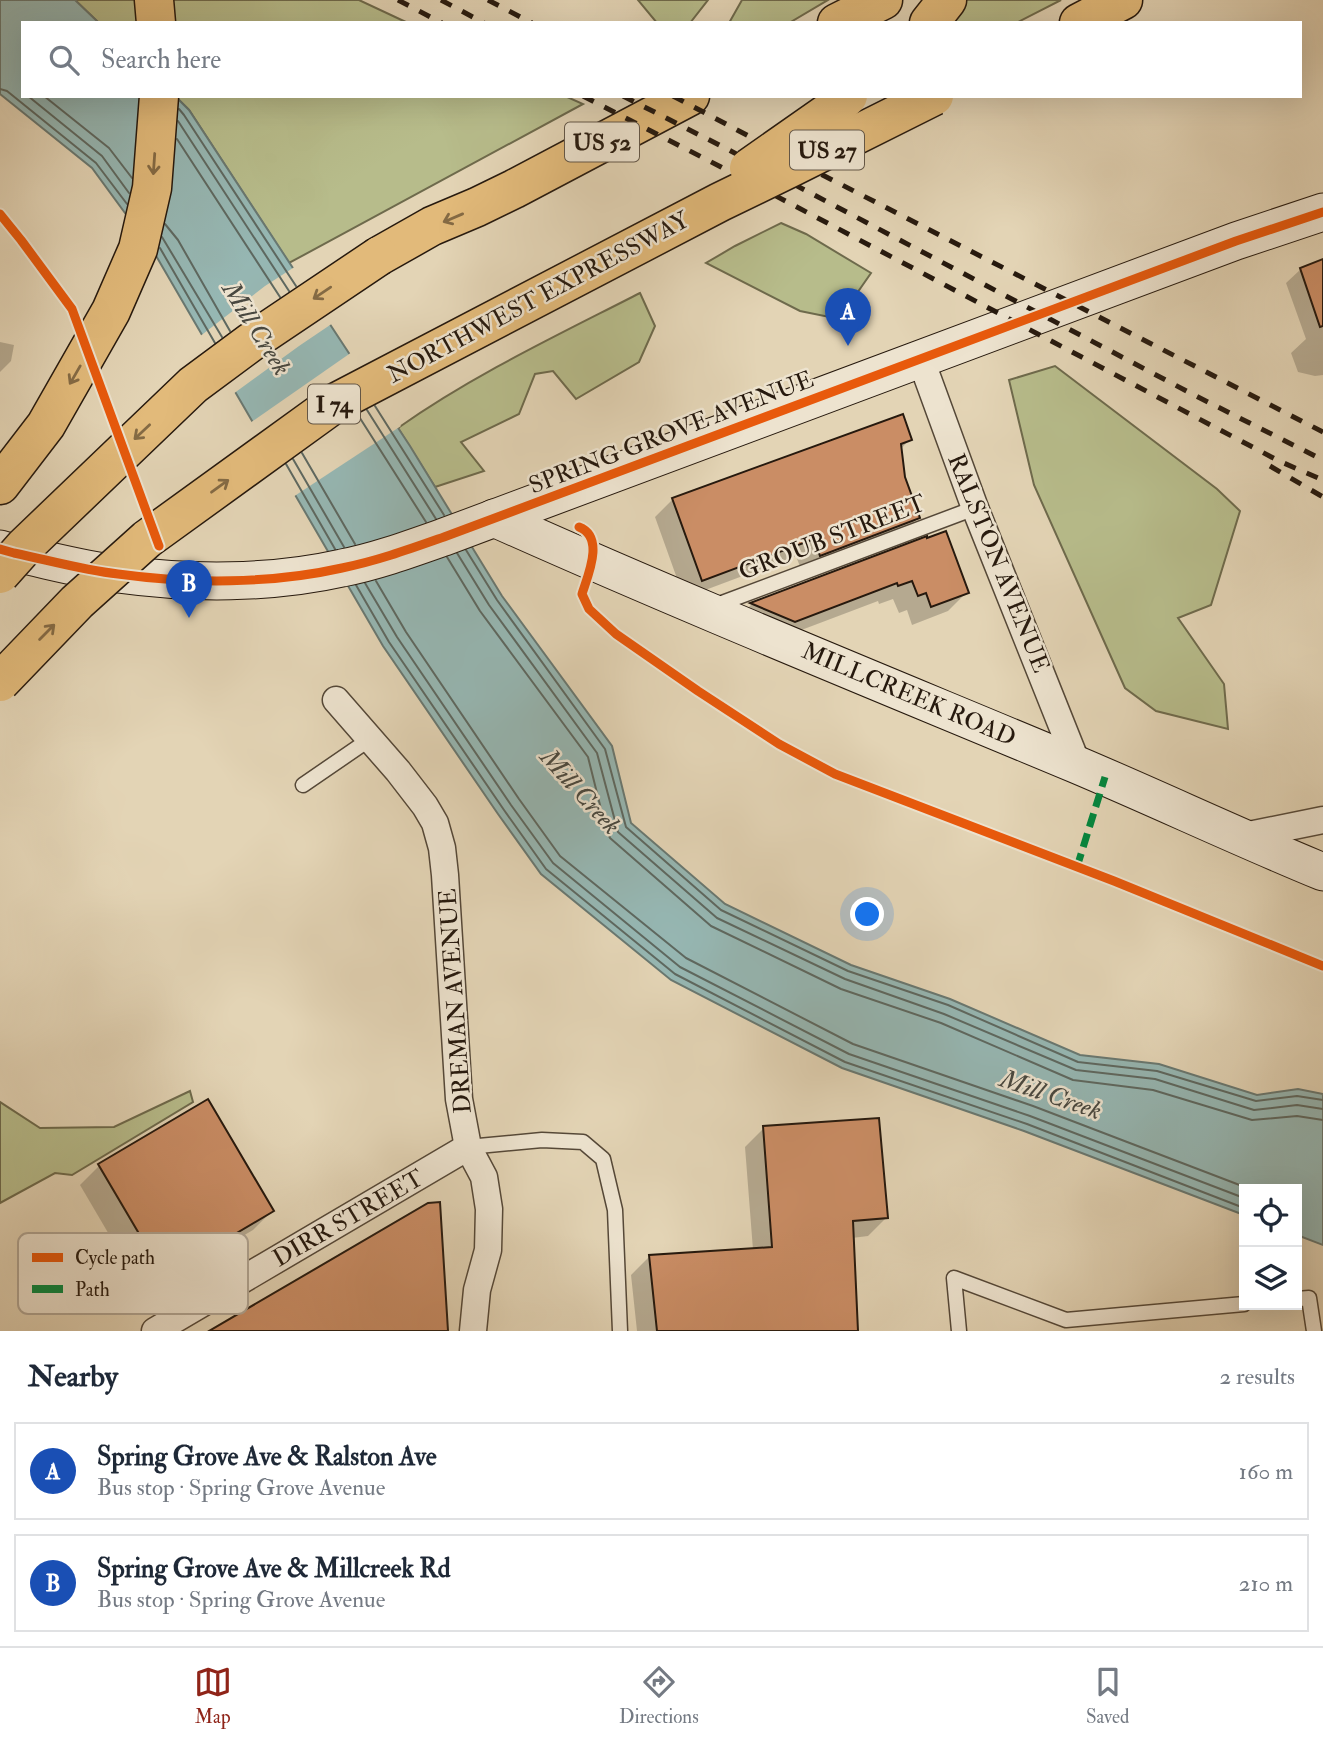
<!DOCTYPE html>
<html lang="en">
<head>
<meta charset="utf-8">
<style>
  body { margin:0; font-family:"IM FELL Double Pica",serif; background:#f6f6f7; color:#1f2937 }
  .controls { position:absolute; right:21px; bottom:21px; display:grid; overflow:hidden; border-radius:0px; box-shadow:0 7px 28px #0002 }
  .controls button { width:63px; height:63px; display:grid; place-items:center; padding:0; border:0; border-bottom:2px solid #e0e1e3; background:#fff; color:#1f2937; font:35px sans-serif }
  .you { position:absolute; left:868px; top:915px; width:24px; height:24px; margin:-18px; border:5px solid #fff; border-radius:50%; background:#1a73e8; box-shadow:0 0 0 10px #1a73e833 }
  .badge { display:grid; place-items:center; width:46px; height:46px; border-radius:50%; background:#8f2418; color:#fff; font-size:23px; font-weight:700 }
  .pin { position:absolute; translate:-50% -58px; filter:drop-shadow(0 2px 4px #0008) }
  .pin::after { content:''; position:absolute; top:37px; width:24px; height:21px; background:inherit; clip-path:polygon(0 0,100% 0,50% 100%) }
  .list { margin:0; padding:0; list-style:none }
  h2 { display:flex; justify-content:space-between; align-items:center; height:91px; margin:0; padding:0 28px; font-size:30px }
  h2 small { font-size:23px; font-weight:400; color:#747a83 }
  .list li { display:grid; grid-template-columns:46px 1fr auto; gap:21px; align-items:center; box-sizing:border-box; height:98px; margin:0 14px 14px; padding:0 14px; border:2px solid #e0e1e3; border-radius:0px }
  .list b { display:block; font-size:26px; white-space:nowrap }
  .list p { margin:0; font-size:23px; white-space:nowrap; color:#747a83 }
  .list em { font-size:23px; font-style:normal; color:#747a83 }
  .icon { flex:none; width:38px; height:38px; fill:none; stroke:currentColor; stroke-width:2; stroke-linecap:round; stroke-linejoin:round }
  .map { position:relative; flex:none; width:1323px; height:1331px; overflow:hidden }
  .search { position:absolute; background:#fff; box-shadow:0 7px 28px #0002; left:21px; right:21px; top:21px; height:77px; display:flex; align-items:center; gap:18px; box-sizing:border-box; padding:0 24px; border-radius:0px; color:#747a83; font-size:26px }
  .sheet { height:315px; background:#fff }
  nav { display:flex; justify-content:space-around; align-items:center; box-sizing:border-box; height:98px; border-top:2px solid #e0e1e3; background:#fff; font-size:19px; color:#747a83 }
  nav a { display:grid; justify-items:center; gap:4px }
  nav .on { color:#8f2418 }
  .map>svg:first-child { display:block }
  .green { fill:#b7bc8b; stroke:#6e6a4c; stroke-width:2 }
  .water { fill:#96b7b3; stroke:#697871; stroke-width:2 }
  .pier { fill:#e3d4b5 }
  .shadow { fill:#0003 }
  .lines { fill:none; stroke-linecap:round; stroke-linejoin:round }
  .shore { stroke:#5e6860; stroke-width:2 }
  .building { fill:#ca8d65; stroke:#26190e; stroke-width:2 }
  .lane-casing { stroke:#554838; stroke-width:17 }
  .street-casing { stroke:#554838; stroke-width:29 }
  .secondary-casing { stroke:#26190e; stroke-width:39 }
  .highway-casing { stroke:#26190e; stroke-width:41 }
  .lane { stroke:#ede3cf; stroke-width:14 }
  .street { stroke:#ede3cf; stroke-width:26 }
  .secondary { stroke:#ede3cf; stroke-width:37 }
  .highway { stroke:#e2ba7a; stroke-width:38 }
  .rail { stroke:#26190e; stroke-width:5; stroke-dasharray:12 12; stroke-linecap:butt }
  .highway-bridge-casing { stroke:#26190e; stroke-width:41; stroke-linecap:butt }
  .highway-bridge { stroke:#e2ba7a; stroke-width:38 }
  .quiet { stroke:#00873e; stroke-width:7; stroke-dasharray:14 7; stroke-linecap:butt }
  .cycleway-casing { stroke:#ede3cf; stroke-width:13 }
  .cycleway { stroke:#e8590c; stroke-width:9 }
  .oneway { stroke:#846a44 }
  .labels { text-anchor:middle; stroke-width:5; stroke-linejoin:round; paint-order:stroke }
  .shield { fill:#ede3cf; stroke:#625648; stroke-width:2 }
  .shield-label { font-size:23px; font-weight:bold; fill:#26190e }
  .street-label { font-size:24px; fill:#26190e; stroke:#ede3cf }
  .water-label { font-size:26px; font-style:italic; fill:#484840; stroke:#ede3cf }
  .key { fill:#ede3cf; stroke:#b1a695; stroke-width:2 }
  .key-label { font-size:19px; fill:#26190e }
</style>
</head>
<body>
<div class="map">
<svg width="1323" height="1331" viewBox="0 0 1323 1331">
  <rect width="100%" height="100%" fill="#e3d4b5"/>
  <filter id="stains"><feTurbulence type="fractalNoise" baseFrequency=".00286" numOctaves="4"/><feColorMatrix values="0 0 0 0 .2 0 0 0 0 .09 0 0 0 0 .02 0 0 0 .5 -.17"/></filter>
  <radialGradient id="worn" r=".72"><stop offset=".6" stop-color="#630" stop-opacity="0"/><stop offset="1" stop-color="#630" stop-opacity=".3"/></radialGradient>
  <g class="green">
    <path d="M75,0H359L408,23H99Z"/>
    <path d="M638,0H708L690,23H657Z"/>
    <path d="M742,0H828L789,23H729Z"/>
    <path d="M945,0H1061L1016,23H930Z"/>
    <path d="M175,96H565L583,104L289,263L189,110Z"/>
    <path d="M781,223L806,234L871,273L839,319L800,311L706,263L735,246Z"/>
    <path d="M640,293L655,326L639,362L576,399L553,371L535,374L519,414L461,442L484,471L435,487L398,428C473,375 558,335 640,293Z"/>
    <path d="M1055,366L1217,489L1240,511L1211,605L1178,618L1224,684L1228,729L1156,711L1125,688L1034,485L1009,380Z"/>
    <path d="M190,1091L193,1102L72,1175L55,1173L0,1203V1102L40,1128L114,1127Z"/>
  </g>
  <path class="water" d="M0,0H75L99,23H23V96H175L189,110L410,446L502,596L612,746L631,823L725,904L851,965L950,999L1080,1055L1159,1064L1257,1095L1298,1089L1323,1094V1245L1297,1235V1189H1244V1215L1024,1131L842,1068L671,980L541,874L498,814L383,646L155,254L92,168L0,94Z"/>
  <g class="pier">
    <path d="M296,266L333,323L299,346L233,394L199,337L265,286Z"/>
    <path d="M352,352L401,426L293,497L250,423Z"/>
  </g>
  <g class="shadow">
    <path d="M1323,261V375L1315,376L1298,372L1291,353L1306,339L1286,283L1301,269Z"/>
    <path d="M0,342L14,345L11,361L0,372Z"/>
    <path d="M910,439L900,450L904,478L918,518L901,535L802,572L796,556L684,598L655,517L673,499Z"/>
    <path d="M926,539L967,592L948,611L912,625L907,610L899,613L893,599L879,604L878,601L775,640L733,622L751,605Z"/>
    <path d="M208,1101L272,1211L253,1230L144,1294L80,1185L99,1166Z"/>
    <path d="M764,1128L887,1217L868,1236L852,1238L856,1331H637L631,1275L650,1256L753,1250L745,1147Z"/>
  </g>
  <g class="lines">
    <g class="shore">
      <path d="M0,89L7,91L96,163L127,204"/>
      <path d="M28,96L102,156L129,193"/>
      <path d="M44,96L109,148L132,178"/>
      <path d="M179,109L184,115L296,286"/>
      <path d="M178,121L289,291"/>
      <path d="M177,139L280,297"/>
      <path d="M165,224L178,240L230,331"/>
      <path d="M162,237L222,337"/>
      <path d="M160,248L215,343"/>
      <path d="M375,406L444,515"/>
      <path d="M367,410L436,519"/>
      <path d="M358,415L426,522"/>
      <path d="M302,453L355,544"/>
      <path d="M293,459L344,547"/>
      <path d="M286,464L335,549"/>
      <path d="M466,550L497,600L605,749L626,827L721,910L848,971L948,1005L1078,1062L1157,1071L1256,1101L1297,1096L1323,1100"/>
      <path d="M457,553L489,605L597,753L618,832L717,918L845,979L944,1014L1076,1070L1155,1079L1254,1110L1297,1105L1323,1109"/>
      <path d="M447,557L480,611L588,757L606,829L610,838L711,926L841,989L941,1023L1073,1080L1153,1090L1252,1120L1297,1116L1323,1120"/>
      <path d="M376,581L406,632L519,799L560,856L686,958L853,1044L1033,1106L1250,1189"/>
      <path d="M365,583L397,637L511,805L553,863L680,967L849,1054L1030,1116L1244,1198"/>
      <path d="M356,585L389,642L504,810L546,869L675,974L845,1062L1027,1124L1244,1208"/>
    </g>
  </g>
  <g class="building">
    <path d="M1323,259V326L1320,327L1300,268Z"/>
    <path d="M903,414L912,440L901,444L905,477L920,518L820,556L814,539L702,581L672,498Z"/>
    <path d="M946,531L969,593L931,607L926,593L918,596L912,581L898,586L897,583L795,622L750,603L927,536V538Z"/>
    <path d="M208,1099L274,1211L164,1276L98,1164Z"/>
    <path d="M879,1118L888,1218L853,1221L858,1331H657L649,1255L772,1247L763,1126Z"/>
    <path d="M440,1202L448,1331H209L428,1203Z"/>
  </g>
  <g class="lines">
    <g class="lane-casing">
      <g id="lane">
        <path d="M714,606L975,508"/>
        <path d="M303,785L370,739"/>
        <path d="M468,1147L542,1140L583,1142L603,1159L615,1210L620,1331"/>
        <path d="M1297,1299L1309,1298L1314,1331"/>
        <path d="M959,1331L954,1278L1066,1320L1244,1304"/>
      </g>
    </g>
    <g class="street-casing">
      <g id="street">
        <path d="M921,360L975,508L1078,766"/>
        <path d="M336,700L398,771L425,806L435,823L442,848L445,875L459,1099L468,1147L484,1177L489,1209L488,1250L477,1290L473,1331"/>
        <path d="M1239,837L1323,820"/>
        <path d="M155,1331L468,1147"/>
      </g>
    </g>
    <g class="secondary-casing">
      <g id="secondary">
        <path d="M494,518C686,604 881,683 1075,764C1158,799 1240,838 1323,872"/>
        <path d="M0,549L14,553C48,560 83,570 118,574C190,584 271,584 342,568C377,561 410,549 444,537L1236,241L1323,212"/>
      </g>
    </g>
    <g class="highway-casing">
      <g id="highway">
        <path d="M154,0L156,23"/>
        <path d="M837,23L883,0"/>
        <path d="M929,23L947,0"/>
        <path d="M1079,23L1123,0"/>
        <path d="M379,256L432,226L477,207L514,189L690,96"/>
        <path d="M0,485L46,425L111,311L138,249L152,188L159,96"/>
      </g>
    </g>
    <use href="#lane" class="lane"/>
    <use href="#street" class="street"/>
    <use href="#secondary" class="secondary"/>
    <use href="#highway" class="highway"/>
    <g class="rail">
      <path d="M398,0L442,23"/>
      <path d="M441,0L484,23"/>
      <path d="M488,0L532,23"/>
      <path d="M583,96L721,167L1279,461L1323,480"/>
      <path d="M623,96L725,148L1196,396L1323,460"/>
      <path d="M673,96L811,169L1323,432"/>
      <path d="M1270,466L1323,497"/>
    </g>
    <g class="highway-bridge-casing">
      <g id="highway-bridge">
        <path d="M749,168L836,107L848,96"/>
        <path d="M0,574L25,546L193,385L251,342L379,256"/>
        <path d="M0,682L77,602L147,539L335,403L720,202L792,167L934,96"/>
      </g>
    </g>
    <use href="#highway-bridge" class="highway-bridge"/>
    <path class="quiet" d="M1077,867L1105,777"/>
    <g class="cycleway-casing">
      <g id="cycleway">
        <path d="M0,214L21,240L72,309L159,546"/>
        <path d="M579,527C605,537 588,575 582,594L589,609L616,634L698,691L779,744L835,774L1114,881L1323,966"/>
        <path d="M0,549L14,553C48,560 83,570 118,574C190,584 271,584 342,568C377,561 410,549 444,537L1236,241L1323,212"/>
      </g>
    </g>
    <use href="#cycleway" class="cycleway"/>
  </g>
  <defs><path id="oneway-shaft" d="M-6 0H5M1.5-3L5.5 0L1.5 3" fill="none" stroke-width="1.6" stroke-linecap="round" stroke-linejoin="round" transform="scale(1.75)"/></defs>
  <g class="oneway">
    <use href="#oneway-shaft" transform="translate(154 164) rotate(94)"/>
    <use href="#oneway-shaft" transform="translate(453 218) rotate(157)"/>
    <use href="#oneway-shaft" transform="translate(322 293) rotate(146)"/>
    <use href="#oneway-shaft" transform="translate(75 375) rotate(120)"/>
    <use href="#oneway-shaft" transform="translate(142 432) rotate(137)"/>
    <use href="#oneway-shaft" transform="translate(220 486) rotate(-36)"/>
    <use href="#oneway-shaft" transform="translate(47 632) rotate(-45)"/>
  </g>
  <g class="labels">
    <g class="shield">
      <rect x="565" y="122.5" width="74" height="39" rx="5"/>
      <rect x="790" y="130.5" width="74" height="39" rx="5"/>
      <rect x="308" y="384.5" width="52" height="39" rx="5"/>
    </g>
    <g class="shield-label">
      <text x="602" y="150">US 52</text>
      <text x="827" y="158">US 27</text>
      <text x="334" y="412">I 74</text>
    </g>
    <g class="street-label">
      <text transform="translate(538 297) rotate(-28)" y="8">NORTHWEST EXPRESSWAY</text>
      <text transform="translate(671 432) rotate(-21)" y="8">SPRING GROVE AVENUE</text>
      <text transform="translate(832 537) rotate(-21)" y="8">GROUB STREET</text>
      <text transform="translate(999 563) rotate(68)" y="8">RALSTON AVENUE</text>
      <text transform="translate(909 694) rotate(23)" y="8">MILLCREEK ROAD</text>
      <text transform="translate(455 1001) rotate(-94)" y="8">DREMAN AVENUE</text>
      <text transform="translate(348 1218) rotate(-30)" y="8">DIRR STREET</text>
    </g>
    <g class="water-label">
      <text transform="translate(257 328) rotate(58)" y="9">Mill Creek</text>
      <text transform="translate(581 791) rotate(48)" y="9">Mill Creek</text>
      <text transform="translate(1051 1094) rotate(19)" y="9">Mill Creek</text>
    </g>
  </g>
  <rect x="18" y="1233" width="230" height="81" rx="10" class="key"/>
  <rect x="32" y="1253" width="31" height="9" fill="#e8590c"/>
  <rect x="32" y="1285" width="31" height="8" fill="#00873e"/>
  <g class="key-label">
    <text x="75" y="1264">Cycle path</text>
    <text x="75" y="1296">Path</text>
  </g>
  <rect width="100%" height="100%" filter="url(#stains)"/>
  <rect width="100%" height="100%" fill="url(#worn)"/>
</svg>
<div class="controls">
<button><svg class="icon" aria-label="locate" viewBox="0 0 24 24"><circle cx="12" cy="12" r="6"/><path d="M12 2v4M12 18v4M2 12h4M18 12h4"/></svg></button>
<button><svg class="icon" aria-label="layers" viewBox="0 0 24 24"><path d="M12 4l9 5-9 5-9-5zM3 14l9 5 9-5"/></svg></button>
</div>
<div class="you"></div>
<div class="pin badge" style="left:848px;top:346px;background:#1a4fb4">A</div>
<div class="pin badge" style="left:189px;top:618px;background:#1a4fb4">B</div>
<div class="search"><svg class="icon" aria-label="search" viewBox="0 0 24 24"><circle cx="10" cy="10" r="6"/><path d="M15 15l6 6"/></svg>Search here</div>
</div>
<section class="sheet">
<h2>Nearby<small>2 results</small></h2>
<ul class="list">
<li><span class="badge" style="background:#1a4fb4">A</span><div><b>Spring Grove Ave &amp; Ralston Ave</b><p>Bus stop · Spring Grove Avenue</p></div><em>160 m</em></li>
<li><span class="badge" style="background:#1a4fb4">B</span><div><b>Spring Grove Ave &amp; Millcreek Rd</b><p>Bus stop · Spring Grove Avenue</p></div><em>210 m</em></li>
</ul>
</section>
<nav>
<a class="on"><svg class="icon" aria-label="map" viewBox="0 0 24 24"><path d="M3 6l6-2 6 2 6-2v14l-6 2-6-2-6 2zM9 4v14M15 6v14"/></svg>Map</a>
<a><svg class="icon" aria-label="directions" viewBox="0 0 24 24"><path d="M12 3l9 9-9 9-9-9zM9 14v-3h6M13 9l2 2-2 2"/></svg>Directions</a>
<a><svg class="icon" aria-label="saved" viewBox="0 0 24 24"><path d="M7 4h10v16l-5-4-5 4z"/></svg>Saved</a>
</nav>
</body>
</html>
